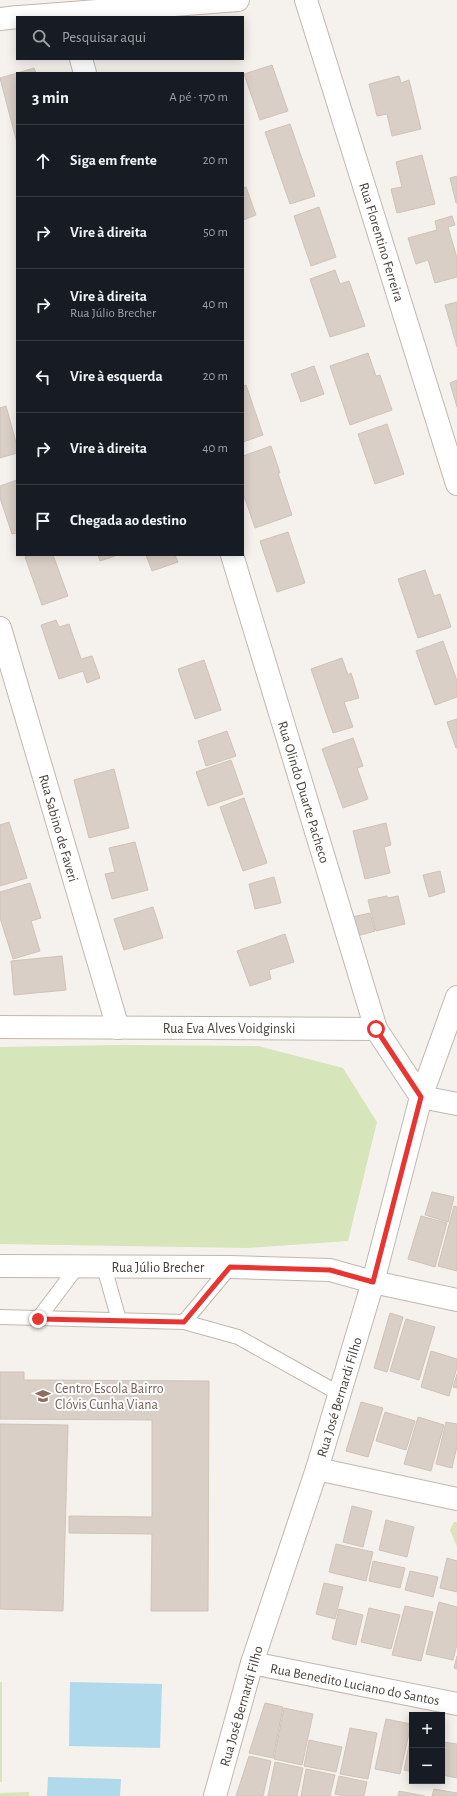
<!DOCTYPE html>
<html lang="pt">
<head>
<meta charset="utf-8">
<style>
  body { margin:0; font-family:"Alegreya Sans",sans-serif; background:#20242c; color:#f1f3f6 }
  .controls { position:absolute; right:12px; bottom:12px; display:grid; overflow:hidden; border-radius:0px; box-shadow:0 2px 10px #0003 }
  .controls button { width:36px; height:36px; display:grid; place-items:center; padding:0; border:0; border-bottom:1px solid #363941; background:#171b24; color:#f1f3f6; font:20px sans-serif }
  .stop { position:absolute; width:12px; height:12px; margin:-9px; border:3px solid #e73632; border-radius:50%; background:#fff }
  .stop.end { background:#e73632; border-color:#fff; box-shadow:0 1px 4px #0008 }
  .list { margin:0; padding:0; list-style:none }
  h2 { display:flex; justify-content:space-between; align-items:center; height:52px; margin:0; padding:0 16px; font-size:17px }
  h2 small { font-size:13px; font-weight:400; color:#9ea1a6 }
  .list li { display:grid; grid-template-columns:26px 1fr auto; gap:12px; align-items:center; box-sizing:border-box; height:72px; padding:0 16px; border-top:1px solid #363941 }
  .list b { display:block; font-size:15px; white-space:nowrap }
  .list p { margin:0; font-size:13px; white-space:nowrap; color:#9ea1a6 }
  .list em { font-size:13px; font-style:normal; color:#9ea1a6 }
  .icon { flex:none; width:22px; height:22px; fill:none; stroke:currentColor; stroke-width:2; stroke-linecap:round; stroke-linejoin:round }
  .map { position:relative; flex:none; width:457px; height:1796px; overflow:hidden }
  .search { position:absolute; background:#171b24; box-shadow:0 2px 10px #0003; left:16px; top:16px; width:228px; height:44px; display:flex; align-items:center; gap:10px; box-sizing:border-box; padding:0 14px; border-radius:0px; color:#9ea1a6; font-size:15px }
  .panel { position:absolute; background:#171b24; box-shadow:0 2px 10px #0003; left:16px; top:72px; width:228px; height:484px; border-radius:0px }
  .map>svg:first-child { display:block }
  .green { fill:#d7e5ba }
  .water { fill:#b0daeb }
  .building { fill:#d9cfc6; stroke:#d0c3b7 }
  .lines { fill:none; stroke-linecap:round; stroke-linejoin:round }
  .service-casing { stroke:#c0b8b0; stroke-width:16 }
  .minor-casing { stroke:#c0b8b0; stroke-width:24 }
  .service { stroke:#fff; stroke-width:14 }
  .minor { stroke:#fff; stroke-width:22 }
  .route { stroke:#e73632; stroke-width:5 }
  .labels { text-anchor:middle; stroke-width:4; stroke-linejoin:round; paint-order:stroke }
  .street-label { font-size:14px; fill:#49423b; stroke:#fff }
  .education-label { font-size:14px; fill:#785e54; stroke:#fff; text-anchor:start }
</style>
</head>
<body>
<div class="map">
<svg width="457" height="1796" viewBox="0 0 457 1796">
  <rect width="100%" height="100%" fill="#f5f1ed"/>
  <g class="green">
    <path d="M119,1045L258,1046L343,1068L377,1122L348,1241L248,1248L0,1244V1047Z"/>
    <path d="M454,1522H457V1547L450,1530Z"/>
    <rect x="0" y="1682" width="2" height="100"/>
    <path d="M29,1792V1796H0V1793Z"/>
  </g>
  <g class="water">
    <path d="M70,1682L162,1684L160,1748L69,1746Z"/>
    <path d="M48,1777L121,1779L120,1796H47Z"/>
  </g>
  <g class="building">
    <path d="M272,65L288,111L260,120L244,74Z"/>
    <path d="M34,68L36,73H17V143L0,78Z"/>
    <path d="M399,76L401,83L409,80L421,129L392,136L387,114L377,116L369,84Z"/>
    <path d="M290,124L315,196L290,204L265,132Z"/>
    <path d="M422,155L435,204L397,213L391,189L402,187L396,162Z"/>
    <path d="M457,176V203H456L450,178Z"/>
    <path d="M246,187L256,215L243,220V188Z"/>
    <path d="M319,207L336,257L311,266L294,216Z"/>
    <path d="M452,216L455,225L448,227L457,258V277L435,283L428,260L416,264L408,238L437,230L435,221Z"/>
    <path d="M335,270L340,284L349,281L365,326L330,337L310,279Z"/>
    <path d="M457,302V347L445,305Z"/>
    <path d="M368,353L376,376L380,375L392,410L350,425L330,366Z"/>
    <path d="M314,366L324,394L301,402L291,374Z"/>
    <path d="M457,380V407L450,383Z"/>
    <path d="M246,385L263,435L243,442V386Z"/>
    <path d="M6,406L17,446V453L0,458V408Z"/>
    <path d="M387,424L404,474L375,484L358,434Z"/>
    <path d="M271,446L280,473H278L292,515L255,528L243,493V456Z"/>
    <path d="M17,480V533L12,534L0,498V486Z"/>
    <path d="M288,532L305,583L277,592L260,541Z"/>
    <path d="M30,555H53L68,596L42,605L25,557Z"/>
    <path d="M98,555H115V556L100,561Z"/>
    <path d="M146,555H175L178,562L152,571Z"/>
    <path d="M425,570L434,596L440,594L451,627L418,638L398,579Z"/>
    <path d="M56,620L59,627L69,624L81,659L92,656L100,678L87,683L83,671L59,679L41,625Z"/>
    <path d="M443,641L457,681V697L435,705L416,651Z"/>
    <path d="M342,658L348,675L351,673L359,698L344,702L353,727L333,733L311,669Z"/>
    <path d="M204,660L221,710L195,719L178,669Z"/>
    <path d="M457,719V748H456L447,722Z"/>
    <path d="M227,731L236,756L206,766L198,741Z"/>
    <path d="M353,738L363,766L357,768L368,799L343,808L322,749Z"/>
    <path d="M231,760L243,794L208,806L196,772Z"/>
    <path d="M114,769L129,828L89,838L74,780Z"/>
    <path d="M244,798L267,863L243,871L220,807Z"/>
    <path d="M9,822L27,878L0,886V825Z"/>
    <path d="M386,823L391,845L384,847L390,873L365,879L353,831Z"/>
    <path d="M135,842L148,890L112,899L105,874L115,872L109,848Z"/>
    <path d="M440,871L445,892L429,897L423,875Z"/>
    <path d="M274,877L281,903L255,909L249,884Z"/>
    <path d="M30,883L41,918L31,921L40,951L13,959L0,918V892Z"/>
    <path d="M387,896L388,898L398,896L405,924L376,931L368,900Z"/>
    <path d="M153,907L163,938L124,950L114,919Z"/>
    <path d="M370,913L375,931L357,936L352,917Z"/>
    <path d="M285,934L294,962L269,970L271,979L250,986L237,951Z"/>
    <path d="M62,956L66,990L14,995L11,961Z"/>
    <path d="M432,1192L454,1197L448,1222L425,1215Z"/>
    <path d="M454,1206L457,1207V1271L438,1266Z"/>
    <path d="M421,1216L447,1223L435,1267L408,1259Z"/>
    <path d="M390,1313L403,1317L387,1372L374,1368Z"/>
    <path d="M406,1319L435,1327L419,1380L390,1371Z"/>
    <path d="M431,1351L457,1359V1367L449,1396L421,1387Z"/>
    <path d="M0,1372H24V1380L209,1381L208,1611H151L152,1534L69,1533V1516L152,1517V1420L0,1419Z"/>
    <path d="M457,1374V1388L453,1387Z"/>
    <path d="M361,1402L383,1408L368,1457L346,1451Z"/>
    <path d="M385,1412L415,1421L406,1450L376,1441Z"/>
    <path d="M418,1417L444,1425L431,1471L404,1464Z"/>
    <path d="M446,1422L457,1424V1446L452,1468L436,1464Z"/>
    <path d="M0,1424L68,1425L63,1611L0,1609Z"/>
    <path d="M352,1506L372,1511L363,1547L343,1542Z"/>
    <path d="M386,1520L414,1527L407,1557L379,1550Z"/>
    <path d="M336,1544L373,1552L366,1581L329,1572Z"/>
    <path d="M447,1558L457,1561V1592L440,1588Z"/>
    <path d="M373,1561L405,1568L400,1588L369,1581Z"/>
    <path d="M410,1571L438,1577L433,1597L405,1590Z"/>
    <path d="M324,1583L343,1587L335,1619L316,1614Z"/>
    <path d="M439,1602L457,1607V1644L453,1660L426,1654Z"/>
    <path d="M405,1606L433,1612L421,1661L392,1655Z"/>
    <path d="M369,1608L400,1615L391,1649L361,1642Z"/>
    <path d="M339,1609L363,1615L356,1645L332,1639Z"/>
    <path d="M457,1656V1669L454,1668Z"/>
    <path d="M265,1703L283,1707L273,1758L249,1753Z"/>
    <path d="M284,1708L313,1714L302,1765L274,1759Z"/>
    <path d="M386,1719L411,1724L400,1774L375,1769Z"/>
    <path d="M350,1728L377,1733L368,1779L340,1774Z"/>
    <path d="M412,1731V1772L404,1770Z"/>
    <path d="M309,1740L342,1747L336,1772L304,1766Z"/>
    <path d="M443,1742L457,1744V1778L442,1775Z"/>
    <path d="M249,1756L271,1761L263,1796H236Z"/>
    <path d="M275,1762L303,1768L297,1796H268Z"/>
    <path d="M306,1769L335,1775L330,1796H301Z"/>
    <path d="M339,1776L367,1782L364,1796H344L335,1794Z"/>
    <path d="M434,1789L457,1793V1796H432Z"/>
    <path d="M399,1791L425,1796H398Z"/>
  </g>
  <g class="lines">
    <g class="service-casing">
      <g id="service">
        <path d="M104,1267L119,1320"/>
        <path d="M0,1317L184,1322L230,1267"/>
        <path d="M38,1319L77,1267"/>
        <path d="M184,1322L238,1337L340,1394"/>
      </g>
    </g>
    <g class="minor-casing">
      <g id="minor">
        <path d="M306,0L457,484"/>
        <path d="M20,17L238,0"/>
        <path d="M0,19L17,17"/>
        <path d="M81,59L85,73"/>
        <path d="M232,555L376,1029"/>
        <path d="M0,628L118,1028"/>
        <path d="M0,1027L376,1029L421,1097L457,1104"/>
        <path d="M0,1266L230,1267L330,1270L373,1282L457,1300"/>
        <path d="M317,1469L457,1499"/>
        <path d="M252,1663L457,1704"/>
        <path d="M215,1796L252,1663L317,1469L373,1282L421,1097L457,997"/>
      </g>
    </g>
    <use href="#service" class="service"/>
    <use href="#minor" class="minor"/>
  </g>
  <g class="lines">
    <path class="route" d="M38,1319L184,1322L230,1267L330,1270L373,1282L421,1097L376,1029"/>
  </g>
  <defs>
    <g id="school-bare" transform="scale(1.2)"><path d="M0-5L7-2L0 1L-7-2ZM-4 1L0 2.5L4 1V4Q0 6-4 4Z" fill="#8d6e63" stroke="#fff" stroke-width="2.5" paint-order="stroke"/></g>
  </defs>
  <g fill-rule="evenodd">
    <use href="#school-bare" x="43" y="1396"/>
  </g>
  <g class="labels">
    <g class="street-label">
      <text transform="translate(382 242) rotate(73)" y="5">Rua Florentino Ferreira</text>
      <text transform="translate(304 792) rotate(73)" y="5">Rua Olindo Duarte Pacheco</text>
      <text transform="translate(59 828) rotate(74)" y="5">Rua Sabino de Faveri</text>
      <text x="229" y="1033">Rua Eva Alves Voidginski</text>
      <text x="158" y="1272">Rua Júlio Brecher</text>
      <text transform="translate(339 1397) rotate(-73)" y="5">Rua José Bernardi Filho</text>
      <text transform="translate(355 1684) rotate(11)" y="5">Rua Benedito Luciano do Santos</text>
      <text transform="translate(241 1706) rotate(-74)" y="5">Rua José Bernardi Filho</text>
    </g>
    <g class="education-label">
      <text x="55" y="1393">Centro Escola Bairro<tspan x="55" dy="16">Clóvis Cunha Viana</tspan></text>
    </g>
  </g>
</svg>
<div class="controls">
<button>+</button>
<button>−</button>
</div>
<div class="stop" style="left:376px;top:1029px"></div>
<div class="stop end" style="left:38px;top:1319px"></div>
<div class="search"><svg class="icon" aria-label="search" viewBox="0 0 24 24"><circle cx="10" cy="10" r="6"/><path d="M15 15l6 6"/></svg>Pesquisar aqui</div>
<section class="panel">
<h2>3 min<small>A pé · 170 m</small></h2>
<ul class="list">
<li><svg class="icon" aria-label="ahead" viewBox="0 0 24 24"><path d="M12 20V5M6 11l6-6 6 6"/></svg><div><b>Siga em frente</b></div><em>20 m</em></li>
<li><svg class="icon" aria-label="right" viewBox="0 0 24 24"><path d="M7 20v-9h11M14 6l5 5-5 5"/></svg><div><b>Vire à direita</b></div><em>50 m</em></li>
<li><svg class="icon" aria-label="right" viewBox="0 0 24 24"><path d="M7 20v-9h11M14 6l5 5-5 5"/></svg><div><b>Vire à direita</b><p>Rua Júlio Brecher</p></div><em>40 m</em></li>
<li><svg class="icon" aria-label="left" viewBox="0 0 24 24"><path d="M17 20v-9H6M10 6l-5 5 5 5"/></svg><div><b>Vire à esquerda</b></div><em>20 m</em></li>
<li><svg class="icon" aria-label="right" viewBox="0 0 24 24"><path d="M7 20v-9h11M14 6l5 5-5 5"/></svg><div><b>Vire à direita</b></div><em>40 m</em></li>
<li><svg class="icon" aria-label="arrive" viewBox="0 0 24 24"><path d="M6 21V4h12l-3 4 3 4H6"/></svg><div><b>Chegada ao destino</b></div></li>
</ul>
</section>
</div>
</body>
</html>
